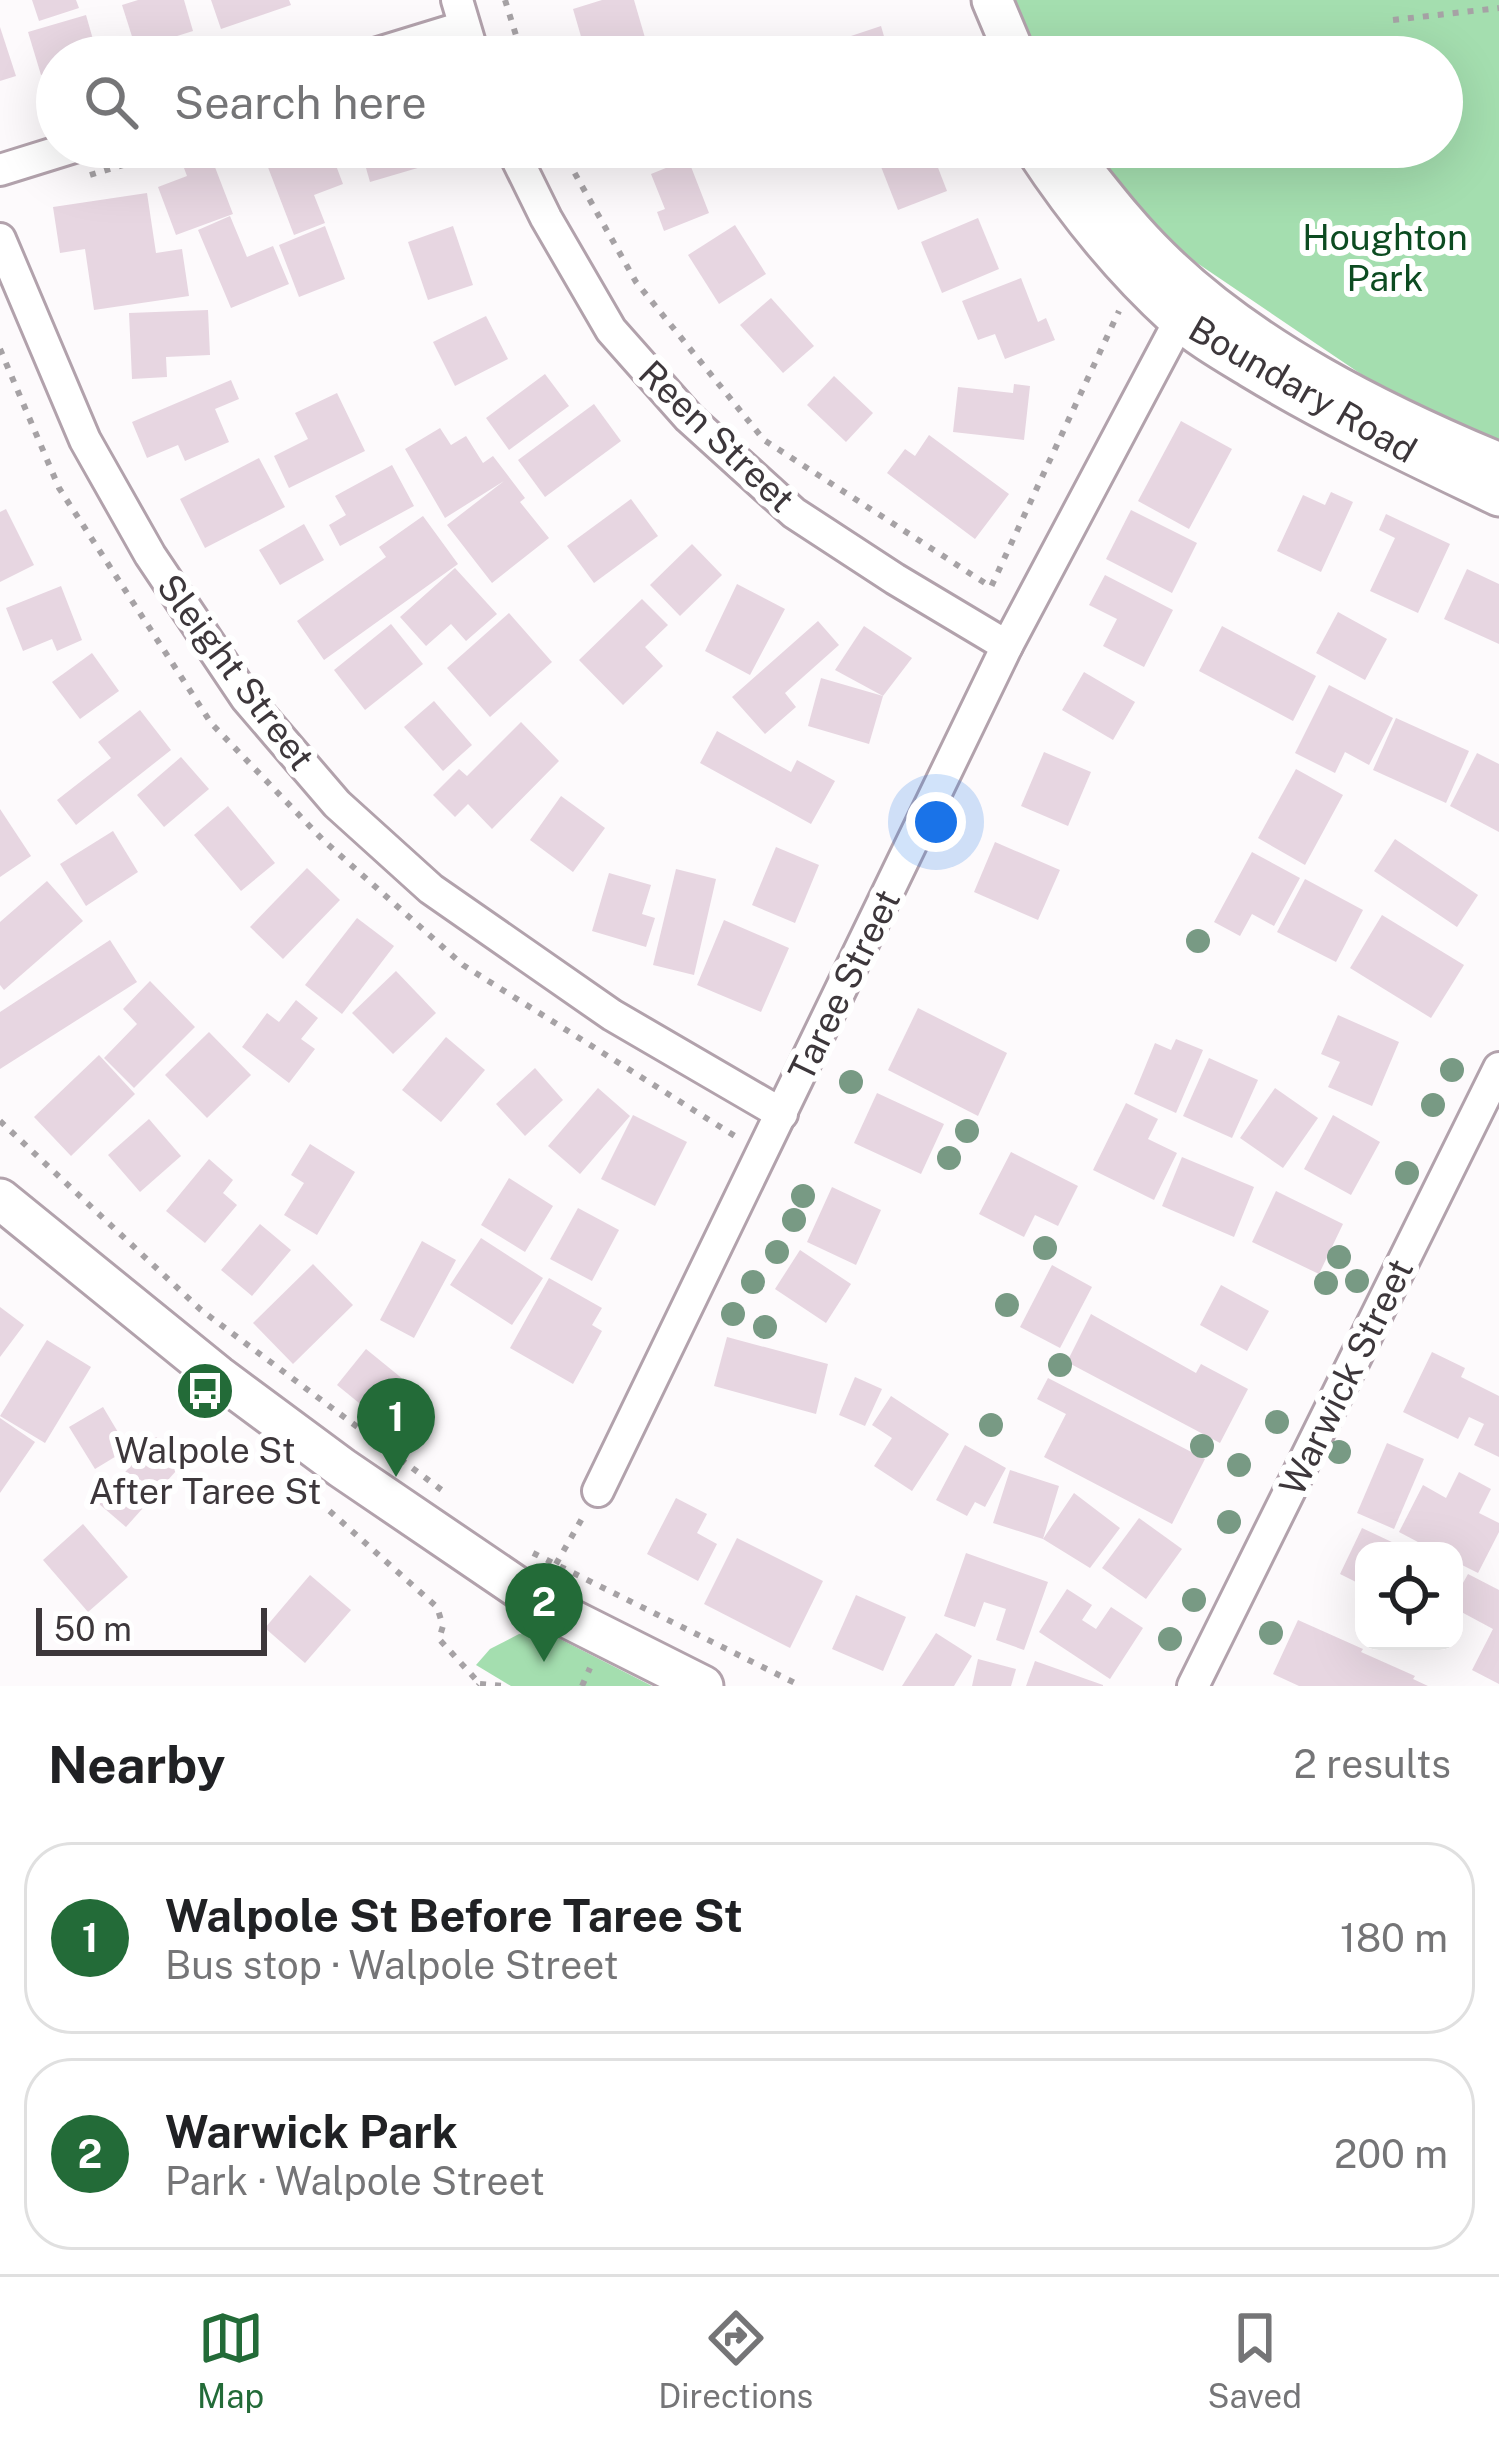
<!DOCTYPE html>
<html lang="en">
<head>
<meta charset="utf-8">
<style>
  body { margin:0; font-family:"Public Sans",sans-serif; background:#f6f6f6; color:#202124 }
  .controls { position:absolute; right:36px; bottom:36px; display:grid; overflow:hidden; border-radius:24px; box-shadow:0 12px 48px #0002 }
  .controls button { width:108px; height:108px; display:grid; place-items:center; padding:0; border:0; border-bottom:3px solid #e0e0e0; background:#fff; color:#202124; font:60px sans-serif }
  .scale { position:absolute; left:36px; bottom:30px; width:231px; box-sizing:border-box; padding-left:12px; border:6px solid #3d373b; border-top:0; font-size:33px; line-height:42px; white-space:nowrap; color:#3d373b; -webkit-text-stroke:9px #fff; paint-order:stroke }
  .you { position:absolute; left:936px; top:822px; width:42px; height:42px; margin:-30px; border:9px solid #fff; border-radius:50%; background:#1a73e8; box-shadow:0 0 0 18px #1a73e833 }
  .badge { display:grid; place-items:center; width:78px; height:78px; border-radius:50%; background:#236b38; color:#fff; font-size:39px; font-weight:700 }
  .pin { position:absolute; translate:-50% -99px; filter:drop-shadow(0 3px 6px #0008) }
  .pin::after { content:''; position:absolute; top:63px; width:42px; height:36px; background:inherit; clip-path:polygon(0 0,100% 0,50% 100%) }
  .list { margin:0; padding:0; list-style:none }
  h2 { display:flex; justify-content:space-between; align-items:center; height:156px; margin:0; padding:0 48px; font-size:51px }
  h2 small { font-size:39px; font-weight:400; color:#757577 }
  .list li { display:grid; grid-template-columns:78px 1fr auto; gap:36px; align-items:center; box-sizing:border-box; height:192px; margin:0 24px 24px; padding:0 24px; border:3px solid #e0e0e0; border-radius:48px }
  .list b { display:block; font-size:45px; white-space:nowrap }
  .list p { margin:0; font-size:39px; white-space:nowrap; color:#757577 }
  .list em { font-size:39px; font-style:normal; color:#757577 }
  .icon { flex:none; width:66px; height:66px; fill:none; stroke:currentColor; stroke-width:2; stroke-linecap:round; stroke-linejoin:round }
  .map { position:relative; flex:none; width:1499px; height:1686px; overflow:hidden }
  .search { position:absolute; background:#fff; box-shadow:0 12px 48px #0002; left:36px; right:36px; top:36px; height:132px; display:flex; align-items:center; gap:30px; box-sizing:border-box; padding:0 42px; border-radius:66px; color:#757577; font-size:45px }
  .sheet { height:588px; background:#fff }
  nav { display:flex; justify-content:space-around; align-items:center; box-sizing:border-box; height:168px; border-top:3px solid #e0e0e0; background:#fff; font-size:33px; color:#757577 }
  nav a { display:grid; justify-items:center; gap:6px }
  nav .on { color:#236b38 }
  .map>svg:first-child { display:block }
  .green { fill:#a4deaf }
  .building { fill:#e7d6e1 }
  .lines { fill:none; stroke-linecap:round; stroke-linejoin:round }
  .minor-casing { stroke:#b2a2ac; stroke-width:36 }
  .tertiary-casing { stroke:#b2a2ac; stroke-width:45 }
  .path { stroke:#a6a2a5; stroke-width:6; stroke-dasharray:6 9; stroke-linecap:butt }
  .minor { stroke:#fff; stroke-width:30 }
  .tertiary { stroke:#fff; stroke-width:39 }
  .tree { fill:#789a84 }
  .labels { text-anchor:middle; stroke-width:12; stroke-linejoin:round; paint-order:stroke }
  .park-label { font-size:36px; fill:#0c4b21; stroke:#fff }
  .street-label { font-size:36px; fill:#3d373b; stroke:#fff }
  .poi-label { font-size:36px; fill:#3d373b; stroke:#fff }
</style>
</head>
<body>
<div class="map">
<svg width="1499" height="1686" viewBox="0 0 1499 1686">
  <rect width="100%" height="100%" fill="#fdfafc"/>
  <g class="green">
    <path d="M1006,0H1499V449L1386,391L1135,221L1092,147H1442V57H1040Z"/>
    <path d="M519,1634L556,1637L652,1686H511L476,1665L490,1649Z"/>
  </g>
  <g class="building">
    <path d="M32,0H76L79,8L39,21Z"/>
    <path d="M138,0H184L193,31L136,49L122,5Z"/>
    <path d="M211,0H289L291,5L221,29Z"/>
    <path d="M602,0H634L648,48L619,57H587L573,9Z"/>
    <path d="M86,15L98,57H57V71L41,75L28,32Z"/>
    <path d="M881,26L890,57H838L833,42Z"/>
    <path d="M0,27L16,76L0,81Z"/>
    <path d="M291,147H329L343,184L314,195L325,223L294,235L264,157Z"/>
    <path d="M360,147H415L421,167L370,182Z"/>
    <path d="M893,147H930L947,191L898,210L876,154Z"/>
    <path d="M208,149L233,214L176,235L158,187L187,176L181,160Z"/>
    <path d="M688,159L709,213L664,231L657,212L665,209L651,174Z"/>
    <path d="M147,193L156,253L182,249L189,296L94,310L85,249L60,253L53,207Z"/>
    <path d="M230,216L247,257L273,246L289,284L231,308L198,230Z"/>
    <path d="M978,218L999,269L942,293L921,242Z"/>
    <path d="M735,225L766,274L719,304L688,255Z"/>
    <path d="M325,226L345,279L299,297L279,245Z"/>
    <path d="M453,226L473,285L428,300L408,242Z"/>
    <path d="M1021,278L1038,322L1046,318L1055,340L1005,359L995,334L978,340L962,301Z"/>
    <path d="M771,298L814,346L783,373L740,325Z"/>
    <path d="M208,310L210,355L166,357L167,377L132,379L129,313Z"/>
    <path d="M486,316L508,359L455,386L433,342Z"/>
    <path d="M545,374L569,406L509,450L486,418Z"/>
    <path d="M834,376L873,413L846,442L807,405Z"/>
    <path d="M231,380L239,399L215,409L229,442L185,461L178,445L147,458L132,422Z"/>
    <path d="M1014,384L1030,386L1024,440L953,432L958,387L1013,393Z"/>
    <path d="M337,393L365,451L289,488L274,456L308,439L295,413Z"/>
    <path d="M594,404L621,441L545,497L518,460Z"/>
    <path d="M1181,421L1232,449L1189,529L1138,501Z"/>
    <path d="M440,428L451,445L466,436L483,463L493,456L525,498L520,502L549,538L492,583L447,525L504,481L445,518L405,449Z"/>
    <path d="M929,435L1009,494L975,539L887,473L905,449L915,456Z"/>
    <path d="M259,458L285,507L205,548L180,499Z"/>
    <path d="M392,465L414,506L340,546L329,525L346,515L335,496Z"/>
    <path d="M1331,492L1353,502L1321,572L1277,551L1303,495L1325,505Z"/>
    <path d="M631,499L658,536L594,583L567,546Z"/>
    <path d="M6,509L34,565L0,582V512Z"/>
    <path d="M1131,510L1197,543L1172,593L1106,559Z"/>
    <path d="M1386,514L1450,544L1418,613L1370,591L1395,538L1379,530Z"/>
    <path d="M423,516L458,564L324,660L297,621L386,557L379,547Z"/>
    <path d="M304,524L324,560L280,585L259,550Z"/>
    <path d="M692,544L722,575L680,616L650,585Z"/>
    <path d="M455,568L497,614L466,641L451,624L426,646L400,617Z"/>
    <path d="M1467,569L1499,584V644L1444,619Z"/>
    <path d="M1105,575L1173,610L1144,667L1103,646L1117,619L1089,605Z"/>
    <path d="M737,584L785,609L750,675L705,651Z"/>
    <path d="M61,586L82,640L57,651L52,639L23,651L6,608Z"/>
    <path d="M642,599L668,625L645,647L663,666L623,705L579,660Z"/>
    <path d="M1338,612L1387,639L1365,680L1316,653Z"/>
    <path d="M509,613L552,662L490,717L447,668Z"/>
    <path d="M818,621L839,645L785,693L796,707L765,734L732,697Z"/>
    <path d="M391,624L423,664L365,710L334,670Z"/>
    <path d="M864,626L912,658L883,696L835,670Z"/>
    <path d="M1222,626L1316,676L1293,721L1199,671Z"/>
    <path d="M92,653L119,691L80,719L52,682Z"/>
    <path d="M1084,672L1135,702L1113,740L1062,710Z"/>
    <path d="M821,678L883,696L869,744L808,726Z"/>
    <path d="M1329,685L1393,718L1369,765L1345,752L1335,773L1295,753Z"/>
    <path d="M434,701L472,745L443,771L404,727Z"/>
    <path d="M140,710L171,750L76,825L57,800L111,758L98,742Z"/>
    <path d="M1396,718L1469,751L1446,803L1373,770Z"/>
    <path d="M521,722L559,761L492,829L468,804L455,817L433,795L459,769L467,776Z"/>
    <path d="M717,731L791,772L797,760L835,781L811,824L700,763Z"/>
    <path d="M1044,752L1091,772L1068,826L1021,806Z"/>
    <path d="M1477,753L1499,764V832L1450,806Z"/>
    <path d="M181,757L209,789L164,827L137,795Z"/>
    <path d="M1296,769L1343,795L1305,865L1258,838Z"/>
    <path d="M561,796L605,828L573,872L530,840Z"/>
    <path d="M228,806L275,863L241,891L194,835Z"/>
    <path d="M0,809L31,856L0,877Z"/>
    <path d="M113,831L138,872L86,906L60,864Z"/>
    <path d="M1395,839L1478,895L1457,927L1374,871Z"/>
    <path d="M995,842L1060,870L1038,920L974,892Z"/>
    <path d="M776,847L819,865L795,923L752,905Z"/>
    <path d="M1252,852L1300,878L1274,926L1252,914L1240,936L1214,922Z"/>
    <path d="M307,868L340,900L283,959L250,927Z"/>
    <path d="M676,869L716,879L694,975L653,965Z"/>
    <path d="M609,873L651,885L642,914L655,918L646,947L592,931Z"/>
    <path d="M1305,879L1363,910L1336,962L1277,932Z"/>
    <path d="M47,881L83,921L4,990L0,985V922Z"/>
    <path d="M1382,915L1464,965L1431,1018L1350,968Z"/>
    <path d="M357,918L394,946L342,1014L305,985Z"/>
    <path d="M724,920L789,948L761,1012L697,985Z"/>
    <path d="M110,940L137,982L0,1069V1012Z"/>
    <path d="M396,971L436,1013L393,1054L352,1013Z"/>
    <path d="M150,981L195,1027L134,1088L104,1058L137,1024L123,1009Z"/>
    <path d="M296,1000L318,1018L301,1039L315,1049L289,1083L242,1047L267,1013L279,1022Z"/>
    <path d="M918,1008L1007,1053L978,1116L888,1070Z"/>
    <path d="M1338,1015L1399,1042L1372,1106L1328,1087L1340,1062L1321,1054Z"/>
    <path d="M209,1032L251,1075L207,1118L165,1075Z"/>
    <path d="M446,1037L485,1070L441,1122L402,1090Z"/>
    <path d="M1176,1039L1203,1050L1176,1113L1134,1094L1155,1043L1171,1050Z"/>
    <path d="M99,1055L135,1094L71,1156L34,1117Z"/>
    <path d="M1209,1058L1258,1080L1232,1138L1183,1116Z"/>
    <path d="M535,1068L563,1100L525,1136L496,1104Z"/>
    <path d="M598,1088L630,1116L580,1174L548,1146Z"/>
    <path d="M1275,1088L1318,1118L1283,1168L1240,1138Z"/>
    <path d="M877,1093L944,1124L921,1174L854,1143Z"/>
    <path d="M1126,1103L1158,1119L1148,1139L1177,1153L1154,1200L1093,1170Z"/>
    <path d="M633,1115L687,1142L655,1206L601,1179Z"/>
    <path d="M1333,1115L1380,1142L1351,1195L1304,1169Z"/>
    <path d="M149,1119L181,1156L140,1192L108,1155Z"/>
    <path d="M310,1144L355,1172L317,1235L284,1215L304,1183L291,1175Z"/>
    <path d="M1011,1152L1078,1186L1058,1226L1035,1215L1024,1237L979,1214Z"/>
    <path d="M1182,1157L1254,1187L1234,1237L1162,1206Z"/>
    <path d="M209,1159L233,1180L223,1193L237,1205L205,1243L166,1211Z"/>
    <path d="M509,1178L553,1206L525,1252L481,1225Z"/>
    <path d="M832,1187L881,1210L856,1265L807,1242Z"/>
    <path d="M1276,1191L1343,1224L1319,1274L1252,1242Z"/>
    <path d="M578,1208L619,1230L592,1281L550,1259Z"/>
    <path d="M260,1224L291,1250L252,1296L221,1270Z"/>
    <path d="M481,1238L543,1278L512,1325L450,1285Z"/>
    <path d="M422,1241L456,1260L414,1338L380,1320Z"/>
    <path d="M800,1250L851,1284L826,1323L775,1289Z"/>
    <path d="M313,1264L353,1305L293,1364L253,1323Z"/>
    <path d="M1052,1265L1092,1287L1060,1348L1020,1327Z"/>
    <path d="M549,1278L602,1308L592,1325L602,1331L573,1384L510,1348Z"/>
    <path d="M1221,1285L1269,1311L1247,1351L1200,1325Z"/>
    <path d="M0,1307L24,1325L0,1357Z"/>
    <path d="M1091,1314L1196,1373L1201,1364L1248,1389L1220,1443L1067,1362Z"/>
    <path d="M727,1337L828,1364L816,1414L714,1386Z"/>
    <path d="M47,1340L91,1367L45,1443L0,1416Z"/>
    <path d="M366,1349L431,1402L402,1438L337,1385Z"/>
    <path d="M1432,1352L1465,1368L1461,1377L1499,1396V1457L1474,1445L1484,1424L1469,1417L1458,1439L1403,1412Z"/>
    <path d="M855,1377L882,1389L865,1426L839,1415Z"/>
    <path d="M1048,1378L1205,1459L1172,1524L1044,1457L1066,1414L1037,1399Z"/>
    <path d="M891,1396L949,1434L912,1491L874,1466L892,1438L872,1425Z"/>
    <path d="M103,1407L128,1449L95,1469L69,1427Z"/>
    <path d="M0,1418L35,1442L0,1493Z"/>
    <path d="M156,1437L184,1462L126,1527L98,1503Z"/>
    <path d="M1387,1443L1424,1459L1394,1529L1357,1513Z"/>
    <path d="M965,1445L1006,1468L985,1507L975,1502L967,1516L936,1500Z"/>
    <path d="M1010,1470L1059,1486L1043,1539L1074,1493L1120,1528L1090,1568L1043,1539L993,1523Z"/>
    <path d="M1459,1472L1491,1489L1479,1513L1499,1523V1532L1478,1573L1454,1561V1551H1435L1399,1532L1423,1485L1446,1498Z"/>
    <path d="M676,1498L707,1514L697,1533L717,1544L698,1581L647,1554Z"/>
    <path d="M1139,1518L1182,1549L1146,1599L1102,1568Z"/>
    <path d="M83,1524L128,1577L88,1612L43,1560Z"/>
    <path d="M1362,1528L1411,1551H1364V1586L1340,1574Z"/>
    <path d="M737,1538L823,1581L790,1648L704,1604Z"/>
    <path d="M966,1553L1048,1582L1024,1650L996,1640L1006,1609L984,1602L975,1627L944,1616Z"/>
    <path d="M1468,1574L1499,1590V1684L1472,1670L1493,1629L1454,1608V1599Z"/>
    <path d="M310,1575L351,1610L305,1663L265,1628Z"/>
    <path d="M1067,1589L1092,1605L1082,1620L1096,1629L1111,1607L1143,1628L1110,1679L1039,1632Z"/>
    <path d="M856,1595L906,1617L883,1671L832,1649Z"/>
    <path d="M1298,1620L1363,1649L1361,1652L1415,1676L1413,1679L1428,1686H1299L1273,1674Z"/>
    <path d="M936,1633L972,1656L954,1686H902Z"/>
    <path d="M978,1659L1016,1669L1011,1686H972Z"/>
    <path d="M1035,1661L1103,1685V1686H1026Z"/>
  </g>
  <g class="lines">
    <g class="minor-casing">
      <g id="minor">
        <path d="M457,0L474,57"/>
        <path d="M365,57L463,27"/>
        <path d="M511,147L546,218L611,330L689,418L794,513L895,579L1007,646"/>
        <path d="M0,170L74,147"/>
        <path d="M0,239L85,440L150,555L246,698L337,804L431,889L612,1015L782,1114"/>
        <path d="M598,1491L1007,646L1190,301"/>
        <path d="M1193,1686L1499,1068"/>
      </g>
    </g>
    <g class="tertiary-casing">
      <g id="tertiary">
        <path d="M992,0L1016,57"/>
        <path d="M1034,147C1074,208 1122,268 1176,317C1199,337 1227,353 1253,369C1332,417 1416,456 1499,496"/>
        <path d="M1087,175C1110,204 1133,233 1160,259C1251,349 1381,414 1499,463"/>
        <path d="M0,1199L218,1376L342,1468L548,1608L703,1686"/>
      </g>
    </g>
    <g class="path">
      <path d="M505,0L519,45"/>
      <path d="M1393,20L1499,8"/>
      <path d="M499,51L519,45L524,57"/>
      <path d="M560,147L636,282L764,440L991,587L1119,311"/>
      <path d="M90,175L182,147"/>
      <path d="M0,349L59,488L211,723L323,840L463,965L738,1138"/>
      <path d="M0,1121L201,1310L443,1491"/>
      <path d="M296,1481L437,1607L443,1626L439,1639L480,1684L478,1686"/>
      <path d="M533,1553L801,1686"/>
      <path d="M556,1564L584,1515"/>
      <path d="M480,1684L503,1686"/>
      <path d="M582,1686L590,1668"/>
    </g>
    <use href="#minor" class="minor"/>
    <use href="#tertiary" class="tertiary"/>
  </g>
  <g class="tree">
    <circle cx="1198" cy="941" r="12"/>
    <circle cx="1452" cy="1070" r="12"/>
    <circle cx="851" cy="1082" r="12"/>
    <circle cx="1433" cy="1105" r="12"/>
    <circle cx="967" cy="1131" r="12"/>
    <circle cx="949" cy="1158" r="12"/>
    <circle cx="1407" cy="1173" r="12"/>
    <circle cx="803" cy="1196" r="12"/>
    <circle cx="794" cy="1220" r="12"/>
    <circle cx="1045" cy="1248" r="12"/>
    <circle cx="777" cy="1252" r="12"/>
    <circle cx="1339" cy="1257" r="12"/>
    <circle cx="1357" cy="1281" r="12"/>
    <circle cx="753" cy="1282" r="12"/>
    <circle cx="1326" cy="1283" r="12"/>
    <circle cx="1007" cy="1305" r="12"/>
    <circle cx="733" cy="1314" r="12"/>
    <circle cx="765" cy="1327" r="12"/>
    <circle cx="1060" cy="1365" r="12"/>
    <circle cx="1277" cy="1422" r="12"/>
    <circle cx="991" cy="1425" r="12"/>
    <circle cx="1202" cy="1446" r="12"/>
    <circle cx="1339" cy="1452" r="12"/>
    <circle cx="1239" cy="1465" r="12"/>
    <circle cx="1229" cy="1522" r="12"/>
    <circle cx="1194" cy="1600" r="12"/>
    <circle cx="1271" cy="1633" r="12"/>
    <circle cx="1170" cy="1639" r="12"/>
  </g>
  <defs>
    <g id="bus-disc" transform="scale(3)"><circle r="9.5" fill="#236b38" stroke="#fff"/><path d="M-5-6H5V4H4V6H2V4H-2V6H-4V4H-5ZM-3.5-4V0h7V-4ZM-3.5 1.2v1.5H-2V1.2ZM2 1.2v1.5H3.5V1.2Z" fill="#fff"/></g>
  </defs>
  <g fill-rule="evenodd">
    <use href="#bus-disc" x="205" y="1391"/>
  </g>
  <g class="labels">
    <g class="park-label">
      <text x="1385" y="250">Houghton<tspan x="1385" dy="41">Park</tspan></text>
    </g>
    <g class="street-label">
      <text transform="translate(1303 389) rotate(30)" y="13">Boundary Road</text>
      <text transform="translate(717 436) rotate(44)" y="13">Reen Street</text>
      <text transform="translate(236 672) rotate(53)" y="13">Sleight Street</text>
      <text transform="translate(844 985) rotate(-64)" y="13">Taree Street</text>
      <text transform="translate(1346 1377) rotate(-64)" y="13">Warwick Street</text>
    </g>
    <g class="poi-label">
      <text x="205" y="1463">Walpole St<tspan x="205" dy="41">After Taree St</tspan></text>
    </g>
  </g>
</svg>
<div class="controls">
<button><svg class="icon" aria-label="locate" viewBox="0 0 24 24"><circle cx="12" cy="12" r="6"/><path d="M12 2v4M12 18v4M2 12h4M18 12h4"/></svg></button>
</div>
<div class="scale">50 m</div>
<div class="you"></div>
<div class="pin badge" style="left:396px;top:1477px">1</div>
<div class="pin badge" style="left:544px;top:1662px">2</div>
<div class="search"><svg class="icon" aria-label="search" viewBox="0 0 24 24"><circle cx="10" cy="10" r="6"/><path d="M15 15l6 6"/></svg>Search here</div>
</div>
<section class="sheet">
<h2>Nearby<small>2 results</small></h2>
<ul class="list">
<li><span class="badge">1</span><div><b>Walpole St Before Taree St</b><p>Bus stop · Walpole Street</p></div><em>180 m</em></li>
<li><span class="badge">2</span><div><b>Warwick Park</b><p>Park · Walpole Street</p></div><em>200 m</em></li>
</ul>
</section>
<nav>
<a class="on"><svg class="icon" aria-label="map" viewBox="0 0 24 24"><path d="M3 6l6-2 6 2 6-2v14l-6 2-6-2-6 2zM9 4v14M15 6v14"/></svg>Map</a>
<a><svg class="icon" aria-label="directions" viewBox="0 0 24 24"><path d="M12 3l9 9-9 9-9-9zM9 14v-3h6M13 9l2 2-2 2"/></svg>Directions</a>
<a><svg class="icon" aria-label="saved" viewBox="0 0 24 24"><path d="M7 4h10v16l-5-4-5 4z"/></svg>Saved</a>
</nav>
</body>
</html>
